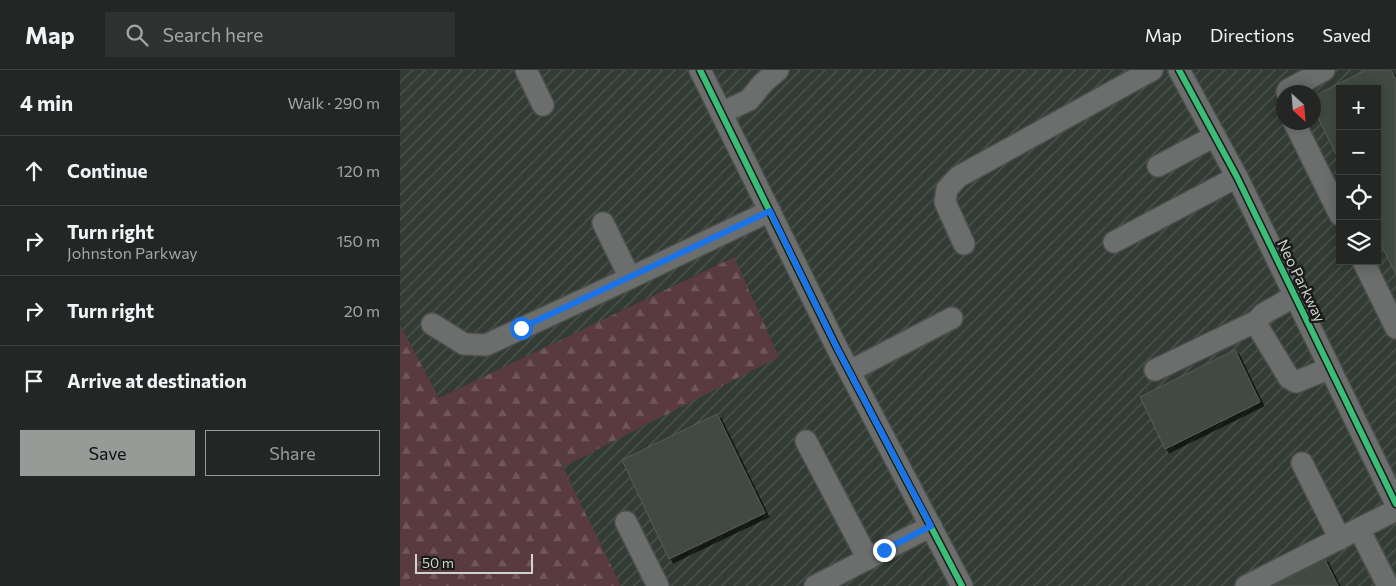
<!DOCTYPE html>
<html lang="en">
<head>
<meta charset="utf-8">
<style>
  body { margin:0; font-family:Commissioner,sans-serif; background:#303232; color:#f1f3f6 }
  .controls { position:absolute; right:15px; top:15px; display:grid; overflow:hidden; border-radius:0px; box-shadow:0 2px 12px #0003 }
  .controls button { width:45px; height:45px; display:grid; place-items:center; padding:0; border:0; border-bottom:1px solid #414342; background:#242625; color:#f1f3f6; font:25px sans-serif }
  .compass { position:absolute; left:876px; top:15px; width:45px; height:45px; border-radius:50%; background:#242625; box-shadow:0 2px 12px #0003; rotate:154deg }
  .scale { position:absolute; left:15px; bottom:12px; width:118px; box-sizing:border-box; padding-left:5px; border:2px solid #cfd3d0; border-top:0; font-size:14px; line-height:18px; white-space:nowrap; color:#cfd3d0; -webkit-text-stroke:4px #191b19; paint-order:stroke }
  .stop { position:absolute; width:15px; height:15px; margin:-11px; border:4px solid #1a73e8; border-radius:50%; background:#fff }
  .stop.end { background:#1a73e8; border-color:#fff; box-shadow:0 1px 5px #0008 }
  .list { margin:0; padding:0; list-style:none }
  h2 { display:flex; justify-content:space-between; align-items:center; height:65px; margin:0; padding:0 20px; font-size:21px }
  h2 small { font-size:16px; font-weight:400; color:#a3a5a7 }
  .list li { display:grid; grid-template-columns:32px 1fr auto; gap:15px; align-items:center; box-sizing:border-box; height:70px; padding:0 20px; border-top:1px solid #414342 }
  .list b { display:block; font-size:19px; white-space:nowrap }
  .list p { margin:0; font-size:16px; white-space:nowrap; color:#a3a5a7 }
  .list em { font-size:16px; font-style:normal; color:#a3a5a7 }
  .actions { display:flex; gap:10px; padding:15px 20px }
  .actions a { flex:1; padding:11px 0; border:1px solid #979b98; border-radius:0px; text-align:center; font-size:18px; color:#979b98 }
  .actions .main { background:#979b98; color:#111 }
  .icon { flex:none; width:28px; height:28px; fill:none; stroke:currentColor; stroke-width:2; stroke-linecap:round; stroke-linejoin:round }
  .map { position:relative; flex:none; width:996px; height:516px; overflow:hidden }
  header { display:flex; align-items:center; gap:30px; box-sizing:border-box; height:70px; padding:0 25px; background:#242625; border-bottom:1px solid #414342 }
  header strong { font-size:24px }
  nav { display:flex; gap:28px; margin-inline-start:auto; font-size:18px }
  .search { width:350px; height:45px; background:#303232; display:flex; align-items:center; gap:12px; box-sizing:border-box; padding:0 18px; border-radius:0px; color:#a3a5a7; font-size:19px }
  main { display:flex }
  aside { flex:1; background:#242625 }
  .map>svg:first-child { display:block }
  .industrial { fill:url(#industrial-furrows); fill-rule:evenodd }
  .forest { fill:url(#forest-firs) }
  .building { fill:#404942; stroke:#585b59; filter:url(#shadow) }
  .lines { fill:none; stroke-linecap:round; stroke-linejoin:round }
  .minor-casing { stroke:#4c4f4d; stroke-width:24 }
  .minor { stroke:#6b6e6c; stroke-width:21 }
  .cycleway-casing { stroke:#191b19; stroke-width:9 }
  .cycleway { stroke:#3abd76; stroke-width:6 }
  .route { stroke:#1a73e8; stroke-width:6 }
  .labels { text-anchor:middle; stroke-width:5; stroke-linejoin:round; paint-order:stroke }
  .street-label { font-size:15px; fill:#cfd3d0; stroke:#191b19 }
</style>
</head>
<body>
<header>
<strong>Map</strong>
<div class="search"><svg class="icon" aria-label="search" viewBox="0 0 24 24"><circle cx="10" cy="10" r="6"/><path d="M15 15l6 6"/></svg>Search here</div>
<nav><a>Map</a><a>Directions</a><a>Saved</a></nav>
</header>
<main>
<aside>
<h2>4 min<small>Walk · 290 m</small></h2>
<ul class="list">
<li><svg class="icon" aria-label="ahead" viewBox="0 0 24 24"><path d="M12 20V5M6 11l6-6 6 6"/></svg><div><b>Continue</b></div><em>120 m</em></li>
<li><svg class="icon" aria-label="right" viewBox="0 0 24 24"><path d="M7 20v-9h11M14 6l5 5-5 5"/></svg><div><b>Turn right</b><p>Johnston Parkway</p></div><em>150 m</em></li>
<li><svg class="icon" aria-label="right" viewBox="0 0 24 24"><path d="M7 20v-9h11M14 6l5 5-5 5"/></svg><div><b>Turn right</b></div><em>20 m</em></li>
<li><svg class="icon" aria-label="arrive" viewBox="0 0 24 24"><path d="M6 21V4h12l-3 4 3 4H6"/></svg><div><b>Arrive at destination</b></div></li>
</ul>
<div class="actions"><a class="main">Save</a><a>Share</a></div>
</aside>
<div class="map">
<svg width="996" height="516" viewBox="0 0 996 516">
  <defs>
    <pattern id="industrial-furrows" width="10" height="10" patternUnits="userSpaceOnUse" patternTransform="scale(1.25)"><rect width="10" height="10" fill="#323c34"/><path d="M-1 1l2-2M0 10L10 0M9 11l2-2" fill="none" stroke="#4f5750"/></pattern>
    <pattern id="forest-firs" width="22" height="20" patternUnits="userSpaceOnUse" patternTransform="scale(1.25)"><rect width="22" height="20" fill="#593b3f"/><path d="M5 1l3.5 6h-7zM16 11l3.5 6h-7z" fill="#70565a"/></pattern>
    <filter id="shadow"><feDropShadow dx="4" dy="4" stdDeviation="0" flood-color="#0009"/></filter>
  </defs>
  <rect width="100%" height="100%" fill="#303331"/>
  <path class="industrial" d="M0,0H996V516H221L163,397L379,286L333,187L39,328L0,255ZM940,19H977V191H940ZM884,22H914V52H884Z"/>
  <path class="forest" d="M334,187L379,287L163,397L221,516H0V255L39,328Z"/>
  <g class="building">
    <path d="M966,0H991L996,10V204L977,167V19H940V92L914,40V26Z"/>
    <path d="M835,280L860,332L765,379L740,327Z"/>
    <path d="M317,344L365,443L269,489L222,390Z"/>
    <path d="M924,488L938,516H868Z"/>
  </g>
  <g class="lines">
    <g class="minor-casing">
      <g id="minor">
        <path d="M126,0L143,35"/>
        <path d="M300,0L437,278L562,516"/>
        <path d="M779,0L837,107L996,434"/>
        <path d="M887,22L888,20L924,0"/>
        <path d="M321,43L349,30L363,13L378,0"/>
        <path d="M894,52L940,145"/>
        <path d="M758,96L815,66"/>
        <path d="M203,153L230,208L370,141"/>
        <path d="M714,172L837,107"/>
        <path d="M564,174L545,132L547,119L558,107L752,0"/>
        <path d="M963,191L996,258"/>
        <path d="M895,226L863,244L857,251L858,257L889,308L896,312L930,298"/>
        <path d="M32,254L64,274L86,275L230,208"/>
        <path d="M755,300L857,251"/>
        <path d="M450,301L552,248"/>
        <path d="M406,371L468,489"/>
        <path d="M902,393L940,469"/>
        <path d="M226,452L258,516"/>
        <path d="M959,459L988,516"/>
        <path d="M415,516L531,456"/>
        <path d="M846,516L996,440"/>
      </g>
    </g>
    <use href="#minor" class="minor"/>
    <g class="cycleway-casing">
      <g id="cycleway">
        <path d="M300,0L437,278L562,516"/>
        <path d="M779,0L837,107L996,434"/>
      </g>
    </g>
    <use href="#cycleway" class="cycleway"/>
  </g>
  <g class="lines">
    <path class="route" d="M121,258L370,141L437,278L531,456L484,480"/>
  </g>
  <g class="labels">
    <g class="street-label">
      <text transform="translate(901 211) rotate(64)" y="5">Neo Parkway</text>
    </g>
  </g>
</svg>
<div class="controls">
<button>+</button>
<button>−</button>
<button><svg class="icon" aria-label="locate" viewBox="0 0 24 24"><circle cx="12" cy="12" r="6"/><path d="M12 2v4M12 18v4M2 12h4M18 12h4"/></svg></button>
<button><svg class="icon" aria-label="layers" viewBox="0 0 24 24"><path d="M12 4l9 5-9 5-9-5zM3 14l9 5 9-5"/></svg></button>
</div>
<svg class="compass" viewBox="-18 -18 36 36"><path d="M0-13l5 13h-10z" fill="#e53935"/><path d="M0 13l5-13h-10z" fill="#a3a5a7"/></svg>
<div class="scale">50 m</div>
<div class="stop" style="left:121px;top:258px"></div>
<div class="stop end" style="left:484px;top:480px"></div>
</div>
</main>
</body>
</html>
